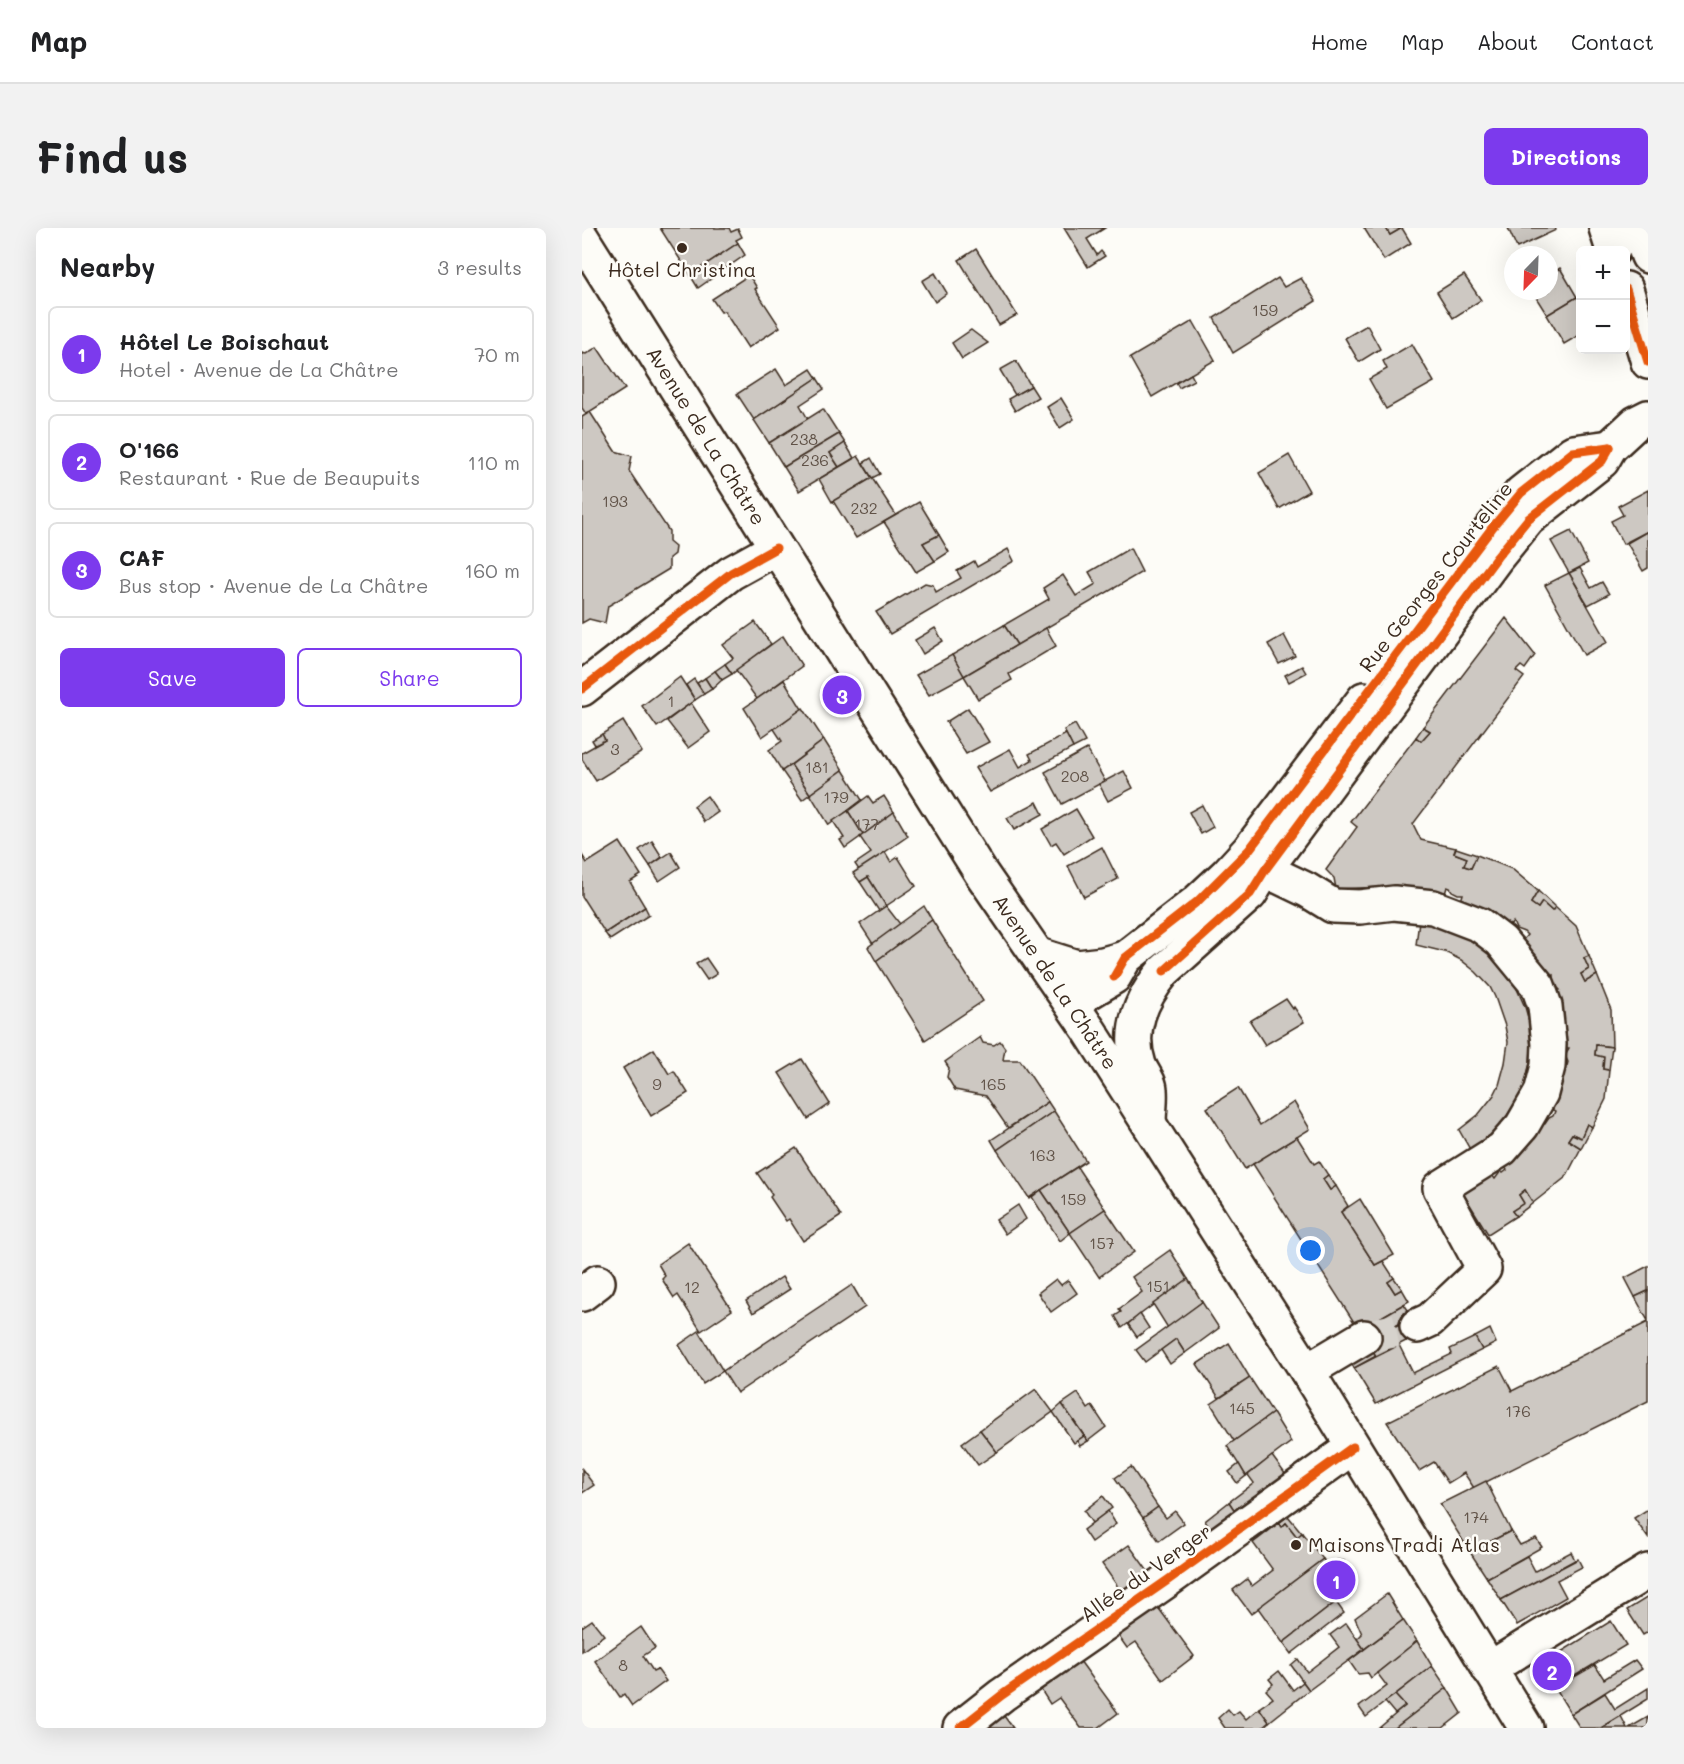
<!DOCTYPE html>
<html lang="en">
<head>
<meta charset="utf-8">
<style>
  body { margin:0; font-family:Mali,sans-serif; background:#f2f2f2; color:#202124 }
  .controls { position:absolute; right:18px; top:18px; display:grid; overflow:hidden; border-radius:9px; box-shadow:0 6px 24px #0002 }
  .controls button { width:54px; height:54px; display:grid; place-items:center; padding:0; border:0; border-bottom:2px solid #e0e0e0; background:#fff; color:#202124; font:30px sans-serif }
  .compass { position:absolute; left:922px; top:18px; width:54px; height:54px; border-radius:50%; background:#fff; box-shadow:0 6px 24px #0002; rotate:203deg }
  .you { position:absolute; left:729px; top:1023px; width:21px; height:21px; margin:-15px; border:4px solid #fff; border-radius:50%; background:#1a73e8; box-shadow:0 0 0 9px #1a73e833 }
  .badge { display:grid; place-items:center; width:39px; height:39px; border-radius:50%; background:#7c3aed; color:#fff; font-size:20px; font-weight:700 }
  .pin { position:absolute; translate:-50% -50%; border:3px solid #fff; box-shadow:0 2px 6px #0006 }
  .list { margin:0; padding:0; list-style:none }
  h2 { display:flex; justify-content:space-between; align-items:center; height:78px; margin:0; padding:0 24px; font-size:26px }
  h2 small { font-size:20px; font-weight:400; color:#757577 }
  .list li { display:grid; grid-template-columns:39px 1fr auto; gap:18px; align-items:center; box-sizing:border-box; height:96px; margin:0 12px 12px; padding:0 12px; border:2px solid #e0e0e0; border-radius:9px }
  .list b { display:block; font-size:22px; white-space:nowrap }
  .list p { margin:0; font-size:20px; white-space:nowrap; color:#757577 }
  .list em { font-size:20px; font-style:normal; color:#757577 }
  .actions { display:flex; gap:12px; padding:18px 24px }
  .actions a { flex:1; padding:14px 0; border:2px solid #7c3aed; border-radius:9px; text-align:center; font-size:21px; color:#7c3aed }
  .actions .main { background:#7c3aed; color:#fff }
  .map { position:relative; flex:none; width:1066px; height:1500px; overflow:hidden; border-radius:9px }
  header { display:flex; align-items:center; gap:36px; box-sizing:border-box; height:84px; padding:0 30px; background:#fff; border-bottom:2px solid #e0e0e0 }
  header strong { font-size:28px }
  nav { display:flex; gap:33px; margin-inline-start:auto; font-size:21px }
  .intro { display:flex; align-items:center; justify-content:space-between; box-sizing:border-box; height:144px; padding:0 36px }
  h1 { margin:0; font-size:42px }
  .button { padding:15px 27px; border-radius:9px; background:#7c3aed; color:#fff; font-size:21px; font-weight:700 }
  main { display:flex; gap:36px; padding:0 36px }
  aside { flex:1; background:#fff; border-radius:9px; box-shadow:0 6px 24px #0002 }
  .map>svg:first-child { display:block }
  .building { fill:#cdc8c2; stroke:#3b2a1e; stroke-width:1.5 }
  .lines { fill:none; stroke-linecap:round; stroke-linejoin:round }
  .minor-tunnel { stroke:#d6d2cc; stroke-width:33; stroke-dasharray:33 16; stroke-linecap:butt }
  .minor-casing { stroke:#3b2a1e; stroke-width:38 }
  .major-casing { stroke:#3b2a1e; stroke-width:38 }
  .minor { stroke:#fdfcf7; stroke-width:33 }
  .major { stroke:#fdfcf7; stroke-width:33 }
  .cycleway-casing { stroke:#fdfcf7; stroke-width:13 }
  .cycleway { stroke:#e8590c; stroke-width:9 }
  .poi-dot { fill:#3b2a1e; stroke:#fdfcf7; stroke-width:2 }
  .labels { text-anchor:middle; stroke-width:5; stroke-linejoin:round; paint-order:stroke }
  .number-label { font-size:16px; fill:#605247 }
  .poi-label { font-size:20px; fill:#3b2a1e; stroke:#fdfcf7 }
  .street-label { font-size:20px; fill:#3b2a1e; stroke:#fdfcf7 }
</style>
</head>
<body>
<header>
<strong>Map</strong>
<nav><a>Home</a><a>Map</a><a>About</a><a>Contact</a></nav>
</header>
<div class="intro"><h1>Find us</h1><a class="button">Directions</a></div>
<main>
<aside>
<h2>Nearby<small>3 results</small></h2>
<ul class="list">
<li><span class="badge">1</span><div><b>Hôtel Le Boischaut</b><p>Hotel · Avenue de La Châtre</p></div><em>70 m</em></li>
<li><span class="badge">2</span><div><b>O'166</b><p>Restaurant · Rue de Beaupuits</p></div><em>110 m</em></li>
<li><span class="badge">3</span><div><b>CAF</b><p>Bus stop · Avenue de La Châtre</p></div><em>160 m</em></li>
</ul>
<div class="actions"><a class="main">Save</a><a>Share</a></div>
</aside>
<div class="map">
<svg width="1066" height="1500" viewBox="0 0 1066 1500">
  <rect width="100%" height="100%" fill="#fdfcf7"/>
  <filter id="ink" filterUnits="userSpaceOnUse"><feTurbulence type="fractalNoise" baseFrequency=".0167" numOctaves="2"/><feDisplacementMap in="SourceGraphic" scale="12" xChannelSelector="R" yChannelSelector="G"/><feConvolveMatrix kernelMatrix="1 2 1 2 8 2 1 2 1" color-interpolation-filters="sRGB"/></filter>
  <g filter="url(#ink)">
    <g class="building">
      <path d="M78,0H147L149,4L156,1L160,9L154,12L156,15L108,47Z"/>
      <path d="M482,0H523L505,11L515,27L519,23L523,28L506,39Z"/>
      <path d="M782,0H804L808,7L820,0L829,15L802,32Z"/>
      <path d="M804,0H820L808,7Z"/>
      <path d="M926,0H973L974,2L935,20Z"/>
      <path d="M156,15L163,27L116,60L108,47Z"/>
      <path d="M394,21L435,87L417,97L377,32Z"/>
      <path d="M978,40L995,69L965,87L950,63H967V47Z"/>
      <path d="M353,45L365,65L353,74L340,53Z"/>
      <path d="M167,47L175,60L173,61L198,99L166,120L142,83L139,84L130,71Z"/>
      <path d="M882,47L899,72L871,90L855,64Z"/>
      <path d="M696,50L702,59L719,50L734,73L651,125L632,90Z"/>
      <path d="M995,69L999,76V106L982,116L965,87Z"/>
      <path d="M611,93L633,132L570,169L548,130Z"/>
      <path d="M785,97L798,121L777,134L763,110Z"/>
      <path d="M389,102L406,115L380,131L370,115Z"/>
      <path d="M830,116L852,154L804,181L787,151L805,141L801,133Z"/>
      <path d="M15,119L43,161L4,186L0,180V125L4,126Z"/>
      <path d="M434,133L449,158L433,167L418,142Z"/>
      <path d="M194,141L204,157L229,141L235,150L172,192L155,166Z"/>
      <path d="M609,146L612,152L597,160L594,155Z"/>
      <path d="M235,150L242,161L218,177L226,191L187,215L172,192Z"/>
      <path d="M449,158L456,169L433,183L426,171Z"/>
      <path d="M479,170L492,191L478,200L465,179Z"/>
      <path d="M241,181L257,206L202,239L187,215Z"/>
      <path d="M8,184L33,223L50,228L47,243L87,303V314L93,319L92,326L87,330V341L26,378L23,395L7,391L0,395V189Z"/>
      <path d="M257,206L263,215L248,225L257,239L217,263L202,239Z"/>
      <path d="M263,215L272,230L257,239L248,225Z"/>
      <path d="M707,227L727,263L697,281L677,245Z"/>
      <path d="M276,228L290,250L250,274L237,251Z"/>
      <path d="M289,230L298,246L290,250L281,235Z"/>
      <path d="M290,250L314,287L274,310L251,273Z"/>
      <path d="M1066,262V303L1041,316L1029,293L1041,287L1036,278Z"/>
      <path d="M337,274L357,307L341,315L353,333L334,344L302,294Z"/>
      <path d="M989,303L1006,335L987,345L969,313Z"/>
      <path d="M1066,303V340L1061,343L1045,315Z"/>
      <path d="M357,307L367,324L353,333L341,315Z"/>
      <path d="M548,320L560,344L435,417L422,397L467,371L461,360L481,347L494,368L514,356L507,344Z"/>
      <path d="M426,321L432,333L308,406L294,384L343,355L351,357L354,364L379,350L375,343L392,333L395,339Z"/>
      <path d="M998,340L1009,360L1020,354L1027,366L1006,377L987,345Z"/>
      <path d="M987,345L1026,414L1002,427L963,357Z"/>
      <path d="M924,390L953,427L943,441L939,438L934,443L942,449L831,596L839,612L874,620L872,625L885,630L882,638L889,640L895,627L930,641L956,663L949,675L956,680L960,674L970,683L973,679L994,698L1007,728L1002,730L1007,741L999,746L1003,754L1015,747L1029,782L1030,819L1014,817L1013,827L1022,829L1021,841L1027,842L1024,871L1010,899L1005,896L999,910L990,906L986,912L999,920L984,949L951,975L943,962L937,967L942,975L930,983L934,988L906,1006L879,962L907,943L913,951L919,943L921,945L925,942L920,935L956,894L963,896L967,890L971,888L973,883L965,879L976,837L985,838L986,834L983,827L987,820L979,819L969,765L978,762L972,756V747L963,751L938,715L945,707L942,704L934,701L931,694L925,702L879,673L881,666H876L870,663L868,660L865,659L862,669L823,665V658L754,661L752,650L744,642L775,599L769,594L834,509L839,513L848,503L841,499Z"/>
      <path d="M173,394L189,416L150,446L143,436L151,430L141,417Z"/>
      <path d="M422,397L435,417L382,448L370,427Z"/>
      <path d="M353,400L361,413L341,426L333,412Z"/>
      <path d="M464,400L474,418L427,446L430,452L396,471L382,448Z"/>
      <path d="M702,407L713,428L697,436L686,416Z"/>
      <path d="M201,408L220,438L175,471L154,442Z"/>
      <path d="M370,427L382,448L347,467L334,447Z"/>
      <path d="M143,436L150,446L140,452L133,443Z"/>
      <path d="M720,438L724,445L707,454L703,447Z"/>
      <path d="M133,443L140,452L130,461L123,450Z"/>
      <path d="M98,449L113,472L75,499L60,478Z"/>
      <path d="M123,450L130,461L122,466L115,455Z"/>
      <path d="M112,451L122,466L113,472L104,457Z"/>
      <path d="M202,452L220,481L180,509L162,480Z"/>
      <path d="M109,475L128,504L106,520L85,493Z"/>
      <path d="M221,480L242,512L200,543L187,522L200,513L192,501Z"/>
      <path d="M386,480L407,514L384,526L364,494Z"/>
      <path d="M41,493L60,524L14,553L0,531V525L23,512L20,506Z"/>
      <path d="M493,496L503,514L491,520L482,502Z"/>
      <path d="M841,499L848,503L839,513L834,509Z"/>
      <path d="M20,506L23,512L13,517L10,512Z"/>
      <path d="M484,506L491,520L408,564L393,540L428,521L438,539L450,532L447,526Z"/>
      <path d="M242,512L261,542L228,566L209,537Z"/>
      <path d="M505,521L523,553L480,576L463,544Z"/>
      <path d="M209,537L228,566L220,572L200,543Z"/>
      <path d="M261,542L280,572L247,597L228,566Z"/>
      <path d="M542,543L551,560L526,573L517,556Z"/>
      <path d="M125,568L136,584L122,594L112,578Z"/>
      <path d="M286,568L291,575L302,568L312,584L281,607L266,583Z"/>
      <path d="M455,574L461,586L432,602L425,590Z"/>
      <path d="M620,577L631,599L619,606L607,584Z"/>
      <path d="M494,581L510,608L482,626L474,614L469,617L460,601Z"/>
      <path d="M266,583L281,607L263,620L258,612L262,610L251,593Z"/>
      <path d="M312,584L326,608L277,642L273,636L289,625L278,609Z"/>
      <path d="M70,613L80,629L68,638L57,622Z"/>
      <path d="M38,614L59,647L48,654L63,679L23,705L0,669V627L5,635Z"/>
      <path d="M520,619L536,651L502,669L486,638Z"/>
      <path d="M874,620L895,627L889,640L882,638L885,630L872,625Z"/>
      <path d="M89,624L98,639L77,653L68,638Z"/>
      <path d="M303,624L309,634L316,629L334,658L304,678L286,649L278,654L271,645Z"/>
      <path d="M286,649L304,678L297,683L278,654Z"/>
      <path d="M956,663L973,679L970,683L960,674L956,680L949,675Z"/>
      <path d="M304,678L318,696L291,716L278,696Z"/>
      <path d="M342,678L350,692L294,733L286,719Z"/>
      <path d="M63,679L67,687L28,712L23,705Z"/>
      <path d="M350,692L401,773L343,812L294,733Z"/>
      <path d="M837,693L873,701L904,719L931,752L943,779L947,793L949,821L948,836L941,863L921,894L911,905L889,923L877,902L896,887L912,867L917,857L923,835L926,814L923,798L913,769L908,759L894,744L879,732L863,724L834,717Z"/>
      <path d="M1007,728L1015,747L1003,754L999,746L1007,741L1002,730Z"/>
      <path d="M124,730L135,746L125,752L114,736Z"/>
      <path d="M704,771L711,781L712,779L722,794L683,817L668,793Z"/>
      <path d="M398,809L401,815L412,817L418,813L423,820L421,832H438L466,874L426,900L404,868L373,862L365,849L367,840L363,834Z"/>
      <path d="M1014,817L1030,819L1027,842L1021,841L1022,829L1013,827Z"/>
      <path d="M72,821L87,846L92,843L106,865L69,888L41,840Z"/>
      <path d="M220,831L248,876L226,891L197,845Z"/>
      <path d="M656,860L678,897L712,874L728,901L663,941L625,880Z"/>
      <path d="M466,874L472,883L415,922L409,912Z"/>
      <path d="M472,883L504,933L447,970L415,922Z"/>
      <path d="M1005,896L1010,899L999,920L986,912L990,906L999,910Z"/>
      <path d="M715,909L732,936L737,933L746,947L741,951L748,962L754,958L766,978L759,984L793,1037L801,1033L812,1050L806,1054L813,1065L820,1061L827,1073L777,1102L671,936Z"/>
      <path d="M214,920L259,988L221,1013L207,991L204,993L188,969L190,967L175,945Z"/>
      <path d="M495,939L523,981L488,1005L459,962Z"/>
      <path d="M746,947L754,958L748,962L741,951Z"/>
      <path d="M459,962L488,1005L478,1013L450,969Z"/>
      <path d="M943,962L951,975L934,988L930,983L942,975L937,967Z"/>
      <path d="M778,971L812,1027L793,1037L759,984Z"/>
      <path d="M436,977L444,991L423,1006L414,992Z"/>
      <path d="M523,981L552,1024L517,1049L488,1005Z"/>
      <path d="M106,1015L150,1082L119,1103L96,1067L92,1070L80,1051L83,1048L76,1036Z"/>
      <path d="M588,1022L606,1051L540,1100L533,1088L539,1084L537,1081L560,1064L550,1049Z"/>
      <path d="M1066,1038V1063L1053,1069L1043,1050Z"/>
      <path d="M200,1049L208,1061L171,1085L164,1073Z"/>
      <path d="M812,1050L820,1061L813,1065L806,1054Z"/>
      <path d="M474,1051L479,1057L486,1052L495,1065L469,1084L456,1065Z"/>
      <path d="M606,1051L620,1074L586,1100L571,1076Z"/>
      <path d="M270,1057L283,1079L155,1165L141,1143Z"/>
      <path d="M1066,1063V1093L1053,1069Z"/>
      <path d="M620,1074L637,1100L603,1125L594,1111L563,1134L554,1122Z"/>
      <path d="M822,1076L830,1088L786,1115L777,1102Z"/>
      <path d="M558,1086L567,1100L555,1109L546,1096Z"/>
      <path d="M830,1088L840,1105L814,1118L811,1114L804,1112L788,1119L786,1115Z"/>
      <path d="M1066,1094V1173L892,1260L882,1245L866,1255L852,1234L837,1243L805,1194L917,1138L930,1163Z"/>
      <path d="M908,1101L914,1115L900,1122L893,1109Z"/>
      <path d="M117,1103L141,1143L121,1156L97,1117Z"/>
      <path d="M893,1109L900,1122L794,1176L772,1140L817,1117L831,1145L870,1126L868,1121Z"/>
      <path d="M594,1111L603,1125L588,1136L579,1122Z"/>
      <path d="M804,1112L811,1114L814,1118L794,1128L788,1119Z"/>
      <path d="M647,1115L668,1150L637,1170L615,1136Z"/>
      <path d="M786,1115L794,1128L772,1140L765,1129Z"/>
      <path d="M668,1150L691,1185L652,1213L629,1176Z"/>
      <path d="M454,1161L471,1184L415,1224L398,1202Z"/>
      <path d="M496,1165L506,1181L510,1178L524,1199L506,1213L480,1176Z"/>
      <path d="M480,1176L502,1208L492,1215L471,1184Z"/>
      <path d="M691,1185L709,1214L664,1248L645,1218Z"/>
      <path d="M398,1202L415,1224L396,1237L380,1215Z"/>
      <path d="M502,1208L506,1213L498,1218L495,1213Z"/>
      <path d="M690,1228L707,1251L657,1289L647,1274L672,1255L666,1247Z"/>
      <path d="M657,1236L664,1248L655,1255L647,1244Z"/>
      <path d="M549,1239L576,1279L561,1290L533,1250Z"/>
      <path d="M0,1241L12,1257L0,1265Z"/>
      <path d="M904,1253L929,1303L888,1324L858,1276Z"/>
      <path d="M521,1268L530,1280L510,1295L502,1283Z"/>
      <path d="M647,1274L657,1289L633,1308L623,1293Z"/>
      <path d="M576,1279L584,1290L593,1283L602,1295L577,1313L561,1290Z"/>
      <path d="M1066,1281V1310L1052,1290Z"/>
      <path d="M526,1283L534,1296L509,1314L501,1302Z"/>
      <path d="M706,1288L720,1305L715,1309L704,1295L700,1299L697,1295Z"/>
      <path d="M697,1295L700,1299L704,1295L715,1309L720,1305L741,1331L669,1386L651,1362L665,1351L670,1358L691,1342L671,1315Z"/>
      <path d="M929,1303L938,1317L954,1310L960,1319L905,1350L888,1324Z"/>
      <path d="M547,1317L568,1346L541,1366L520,1336Z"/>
      <path d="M989,1324L993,1332L919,1372L905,1350L945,1328L953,1343Z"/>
      <path d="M741,1331L746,1338L755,1332L762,1333L761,1342L768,1345L766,1347L772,1357V1360L701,1415L676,1380Z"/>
      <path d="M996,1331L1000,1339L975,1352L984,1369L935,1397L919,1372Z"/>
      <path d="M805,1366L821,1392L782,1421L775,1411L780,1406L773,1390Z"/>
      <path d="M1066,1369V1404L1061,1407L1045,1382Z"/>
      <path d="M754,1374L762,1385L709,1426L701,1415Z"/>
      <path d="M575,1378L612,1428L581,1452L554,1414L545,1420L535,1406Z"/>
      <path d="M10,1392L22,1407L0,1423V1399Z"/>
      <path d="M821,1392L835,1413L789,1450L786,1445L776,1446L767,1433Z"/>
      <path d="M1029,1393L1044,1417L973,1460L958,1437Z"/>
      <path d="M764,1395L782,1421L727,1462L709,1437L716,1431L725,1444L757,1419L748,1407Z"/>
      <path d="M59,1399L73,1420L61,1428L71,1443L75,1441L84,1453L50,1478L42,1466L38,1469L13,1433Z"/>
      <path d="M835,1413L850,1438L784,1489L777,1479L805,1458L795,1445Z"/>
      <path d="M1053,1432L1060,1441L989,1486L973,1460L1013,1437L1022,1451Z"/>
      <path d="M498,1433L536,1485L516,1500H499L477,1470L468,1476L459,1462Z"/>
      <path d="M850,1438L865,1460L813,1500H797L823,1478L813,1467Z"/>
      <path d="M697,1443L711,1462L721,1454L727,1462L687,1494L677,1480L691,1470L684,1462L691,1456L687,1451Z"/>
      <path d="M865,1460L880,1485L861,1500H813Z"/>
      <path d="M1066,1460V1471L1019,1500H998L989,1486L1023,1465L1033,1481Z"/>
      <path d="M813,1467L823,1478L813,1486L803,1474Z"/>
      <path d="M677,1480L687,1494L680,1500H643L636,1490L646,1481L651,1487L657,1483L664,1491Z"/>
      <path d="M422,1488L431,1500H405Z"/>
      <path d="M1039,1488L1045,1500H1019Z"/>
      <path d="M1066,1489V1500H1047Z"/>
    </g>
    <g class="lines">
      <path class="minor-tunnel" d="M782,1109L835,1098"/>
      <g class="minor-casing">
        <g id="minor">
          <path d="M1024,0L1031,22"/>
          <path d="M1055,0L1066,28"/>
          <path d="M1044,61L1066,134"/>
          <path d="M906,305L939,265L991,224L1028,219"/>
          <path d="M0,461L149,345L194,320"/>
          <path d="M683,642L725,662L751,678L778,679L812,675L851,679L898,697L919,713L956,758L963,778L967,816L966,838L959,865L940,898L920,921L858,960L902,1041L848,1092L835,1098"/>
          <path d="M457,727L495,739L521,736L543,730"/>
          <path d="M489,775L532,749L543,730L616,673L645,646L667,622L782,471"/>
          <path d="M567,895C567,884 569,873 568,862C568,854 560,845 557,837C545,802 559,771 582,743L668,666L683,642L915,329L946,291L1020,233L1028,219L1054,195L1066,189"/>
          <path d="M0,1066L16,1054"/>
          <path d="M725,1143L782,1109"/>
          <path d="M907,1441L1066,1343"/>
          <path d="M378,1500L420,1467L586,1352L771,1219"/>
        </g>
      </g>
      <g class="major-casing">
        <path id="major" d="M0,10L399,645L507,802L725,1143L944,1500"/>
      </g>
      <use href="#minor" class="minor"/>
      <use href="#major" class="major"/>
      <g class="cycleway-casing">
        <g id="cycleway">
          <path d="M1044,61L1066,134"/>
          <path d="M0,461L149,345L194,320"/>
          <path d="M582,743L668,666L683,642L915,329L946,291L1020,233L1028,219"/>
          <path d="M532,749L543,730L616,673L667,622L910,300L939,265L991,224L1028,219"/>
          <path d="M378,1500L420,1467L586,1352L771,1219"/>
        </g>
      </g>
      <use href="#cycleway" class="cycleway"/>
    </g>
  </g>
  <g class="poi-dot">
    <circle cx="100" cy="20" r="6"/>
    <circle cx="714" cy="1317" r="6"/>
  </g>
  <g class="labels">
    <g class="number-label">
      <text x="683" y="88">159</text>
      <text x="222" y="217">238</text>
      <text x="233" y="238">236</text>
      <text x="33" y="279">193</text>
      <text x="282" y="286">232</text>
      <text x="89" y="479">1</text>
      <text x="33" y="527">3</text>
      <text x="235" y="545">181</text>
      <text x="493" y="554">208</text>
      <text x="254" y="575">179</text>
      <text x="285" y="602">177</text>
      <text x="75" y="862">9</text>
      <text x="411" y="862">165</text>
      <text x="460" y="933">163</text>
      <text x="491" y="977">159</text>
      <text x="520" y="1021">157</text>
      <text x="576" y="1064">151</text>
      <text x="110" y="1065">12</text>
      <text x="660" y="1186">145</text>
      <text x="936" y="1189">176</text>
      <text x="894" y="1295">174</text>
      <text x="41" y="1443">8</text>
    </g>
    <g class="poi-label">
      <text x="100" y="49">Hôtel Christina</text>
      <text x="726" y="1324" text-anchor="start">Maisons Tradi Atlas</text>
    </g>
    <g class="street-label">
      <text transform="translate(124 208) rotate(58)" y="7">Avenue de La Châtre</text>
      <text transform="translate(854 349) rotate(-52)" y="7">Rue Georges Courteline</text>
      <text transform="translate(473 754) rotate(56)" y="7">Avenue de La Châtre</text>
      <text transform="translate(564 1345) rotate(-35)" y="7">Allée du Verger</text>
    </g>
  </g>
</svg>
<div class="controls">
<button>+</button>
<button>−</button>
</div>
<svg class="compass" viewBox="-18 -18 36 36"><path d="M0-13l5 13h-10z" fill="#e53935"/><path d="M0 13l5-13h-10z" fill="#757577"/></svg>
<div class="you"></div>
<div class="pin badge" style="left:754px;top:1352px">1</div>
<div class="pin badge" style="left:970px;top:1443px">2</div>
<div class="pin badge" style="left:260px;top:467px">3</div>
</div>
</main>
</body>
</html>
